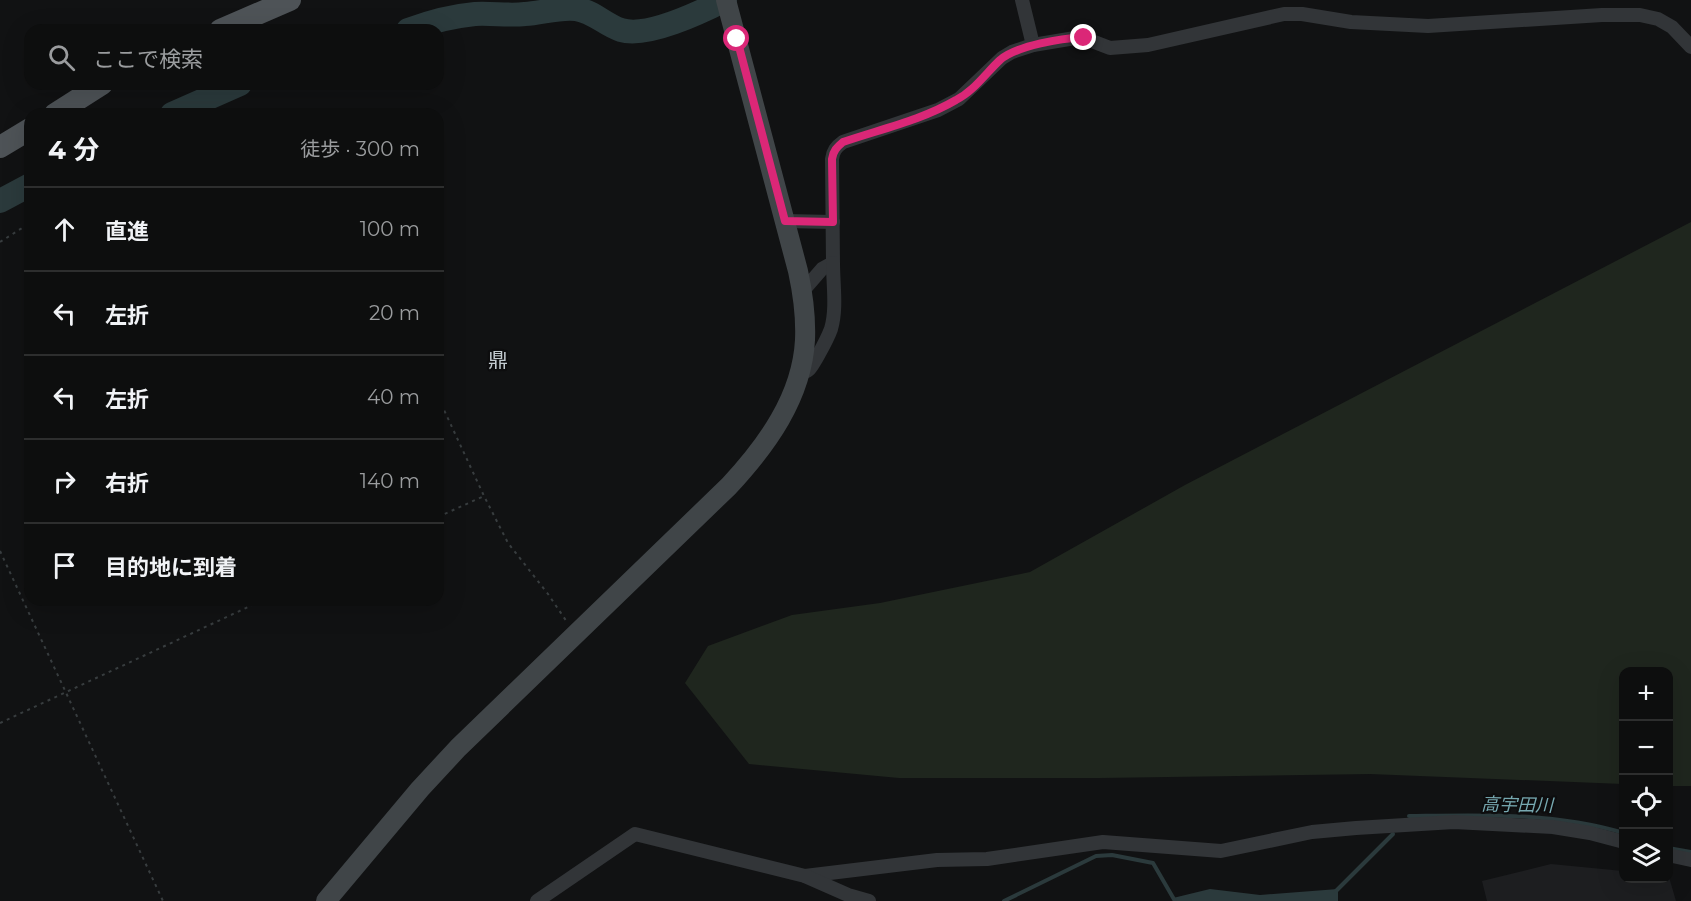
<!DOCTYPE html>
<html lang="ja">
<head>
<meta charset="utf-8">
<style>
  body { margin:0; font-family:Montserrat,"Noto Sans JP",sans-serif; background:#1b1c1c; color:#f1f3f6 }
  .controls { position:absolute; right:18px; bottom:18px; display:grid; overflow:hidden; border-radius:12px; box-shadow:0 6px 24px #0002 }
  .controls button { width:54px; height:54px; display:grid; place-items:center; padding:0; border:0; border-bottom:2px solid #2d2e2e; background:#0d0e0e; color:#f1f3f6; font:30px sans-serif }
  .stop { position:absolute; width:18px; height:18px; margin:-14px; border:4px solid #db2777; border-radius:50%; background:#fff }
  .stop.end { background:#db2777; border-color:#fff; box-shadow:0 2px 6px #0008 }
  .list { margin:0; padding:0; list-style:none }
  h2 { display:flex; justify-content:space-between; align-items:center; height:78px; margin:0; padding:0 24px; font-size:26px }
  h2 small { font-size:20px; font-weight:400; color:#9a9c9e }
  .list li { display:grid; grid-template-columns:39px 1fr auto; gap:18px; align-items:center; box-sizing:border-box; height:84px; padding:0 24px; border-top:2px solid #2d2e2e }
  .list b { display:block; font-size:22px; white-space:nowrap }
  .list em { font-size:20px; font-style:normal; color:#9a9c9e }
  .icon { flex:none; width:33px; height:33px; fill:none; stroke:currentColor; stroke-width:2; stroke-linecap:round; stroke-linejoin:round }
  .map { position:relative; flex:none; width:1691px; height:901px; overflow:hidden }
  .search { position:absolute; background:#0d0e0e; box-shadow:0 6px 24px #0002; left:24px; top:24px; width:420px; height:66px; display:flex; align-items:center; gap:15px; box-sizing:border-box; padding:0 21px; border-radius:18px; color:#9a9c9e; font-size:22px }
  .panel { position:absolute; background:#0d0e0e; box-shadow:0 6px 24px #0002; left:24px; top:108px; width:420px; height:498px; border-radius:18px }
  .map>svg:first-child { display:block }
  .built { fill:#1d1e20 }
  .green { fill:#1f261e }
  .water { fill:#2b3a3c }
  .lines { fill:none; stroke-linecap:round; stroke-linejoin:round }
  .stream { stroke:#2b3a3c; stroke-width:4 }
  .river { stroke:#2b3a3c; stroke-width:24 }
  .path { stroke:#383d3f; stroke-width:2; stroke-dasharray:3 4.5; stroke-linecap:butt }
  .street { stroke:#323538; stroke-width:14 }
  .secondary { stroke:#404548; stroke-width:20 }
  .primary { stroke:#4e5357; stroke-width:22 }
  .route { stroke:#db2777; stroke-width:8 }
  .labels { text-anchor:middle; stroke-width:4.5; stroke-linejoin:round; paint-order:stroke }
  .water-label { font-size:18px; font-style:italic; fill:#77a9b1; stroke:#0d0d0e }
  .quarter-label { font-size:20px; fill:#c3cbd0; stroke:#0d0d0e }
</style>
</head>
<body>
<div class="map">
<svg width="1691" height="901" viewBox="0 0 1691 901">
  <rect width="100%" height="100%" fill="#111213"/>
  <path class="built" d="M1551,864L1623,871L1624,878L1669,877L1676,901H1487L1482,881Z"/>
  <path class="green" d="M1691,222V786H1669L1668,672H1624L1623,784L1370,774L1100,778H899L749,764L685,683L708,646L792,615L880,603L1030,572L1185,485Z"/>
  <path class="water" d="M1210,889L1260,895L1338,889V901H1173V898Z"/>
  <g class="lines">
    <g class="stream">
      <path d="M1409,816C1481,815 1554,812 1624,833"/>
      <path d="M1668,848L1691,852"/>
      <path d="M1336,891L1393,834"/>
      <path d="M1004,901L1096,856L1112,855L1153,863L1175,901"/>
    </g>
    <g class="river">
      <path d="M408,30C430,22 452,16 475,14C492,13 509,16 525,14C542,13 559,7 576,9C593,11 605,25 621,30C647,38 701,12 725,0"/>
      <path d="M172,114L240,84"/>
      <path d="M0,201L30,185"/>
    </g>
    <g class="path">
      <path d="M0,242L30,223"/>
      <path d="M438,397L484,496L508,543L548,594L567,622"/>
      <path d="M438,517L484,496"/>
      <path d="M0,551L163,901"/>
      <path d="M0,723L263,600"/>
    </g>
    <g class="street">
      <path d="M1022,0L1033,45"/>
      <path d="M785,221L833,222"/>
      <path d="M802,292L822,269L833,263L832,159C833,151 836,147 843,142L938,110L959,99L1002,58L1012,52L1033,45L1075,38H1084L1110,48L1148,45L1284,14H1302L1351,22L1428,26L1602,15H1640L1658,19L1672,27L1691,47"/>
      <path d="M799,373C809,373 811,367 816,359C821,350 827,340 831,329C837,309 833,284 833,263"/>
      <path d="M1668,855L1691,860"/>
      <path d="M805,876L937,860L987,859L1103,842L1221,851L1312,832L1356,828L1454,822L1553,827L1590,833L1624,842"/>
      <path d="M537,901L635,834L805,876L848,895L869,901"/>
    </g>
    <path class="secondary" d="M326,901L420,789L458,748L729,486C767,445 802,397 805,340C806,317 803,294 798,271L726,0"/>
    <g class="primary">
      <path d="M220,30L290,0"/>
      <path d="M55,114L102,84"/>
      <path d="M0,147L30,129"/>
    </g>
  </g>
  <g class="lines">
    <path class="route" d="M737,39L785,221L833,222L832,159C833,151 837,147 843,142C881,129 922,120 956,100C974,91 986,73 1000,60C1016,46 1064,37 1084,38"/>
  </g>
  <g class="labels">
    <g class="water-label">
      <text transform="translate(1517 805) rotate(1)" y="6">高宇田川</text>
    </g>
    <g class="quarter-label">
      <text x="498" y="367">鼎</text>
    </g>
  </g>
</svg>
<div class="controls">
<button>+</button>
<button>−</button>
<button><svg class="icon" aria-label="locate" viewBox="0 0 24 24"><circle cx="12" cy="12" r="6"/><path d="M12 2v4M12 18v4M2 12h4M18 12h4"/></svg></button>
<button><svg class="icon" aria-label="layers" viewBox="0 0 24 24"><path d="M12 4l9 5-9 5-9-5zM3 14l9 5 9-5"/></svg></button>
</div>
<div class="stop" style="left:737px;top:39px"></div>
<div class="stop end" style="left:1084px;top:38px"></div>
<div class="search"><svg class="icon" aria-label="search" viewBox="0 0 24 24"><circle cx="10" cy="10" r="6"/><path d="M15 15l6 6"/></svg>ここで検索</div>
<section class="panel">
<h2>4 分<small>徒歩 · 300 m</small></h2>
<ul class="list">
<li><svg class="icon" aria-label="ahead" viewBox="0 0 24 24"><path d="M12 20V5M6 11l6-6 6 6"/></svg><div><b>直進</b></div><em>100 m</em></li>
<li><svg class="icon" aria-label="left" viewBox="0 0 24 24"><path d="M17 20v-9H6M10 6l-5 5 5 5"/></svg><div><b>左折</b></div><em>20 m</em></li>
<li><svg class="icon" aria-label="left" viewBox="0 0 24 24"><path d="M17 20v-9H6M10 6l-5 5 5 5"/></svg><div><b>左折</b></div><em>40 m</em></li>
<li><svg class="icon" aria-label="right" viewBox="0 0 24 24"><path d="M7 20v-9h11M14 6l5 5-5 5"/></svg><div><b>右折</b></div><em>140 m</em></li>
<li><svg class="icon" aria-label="arrive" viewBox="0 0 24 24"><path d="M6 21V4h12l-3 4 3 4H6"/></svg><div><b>目的地に到着</b></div></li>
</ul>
</section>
</div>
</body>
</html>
